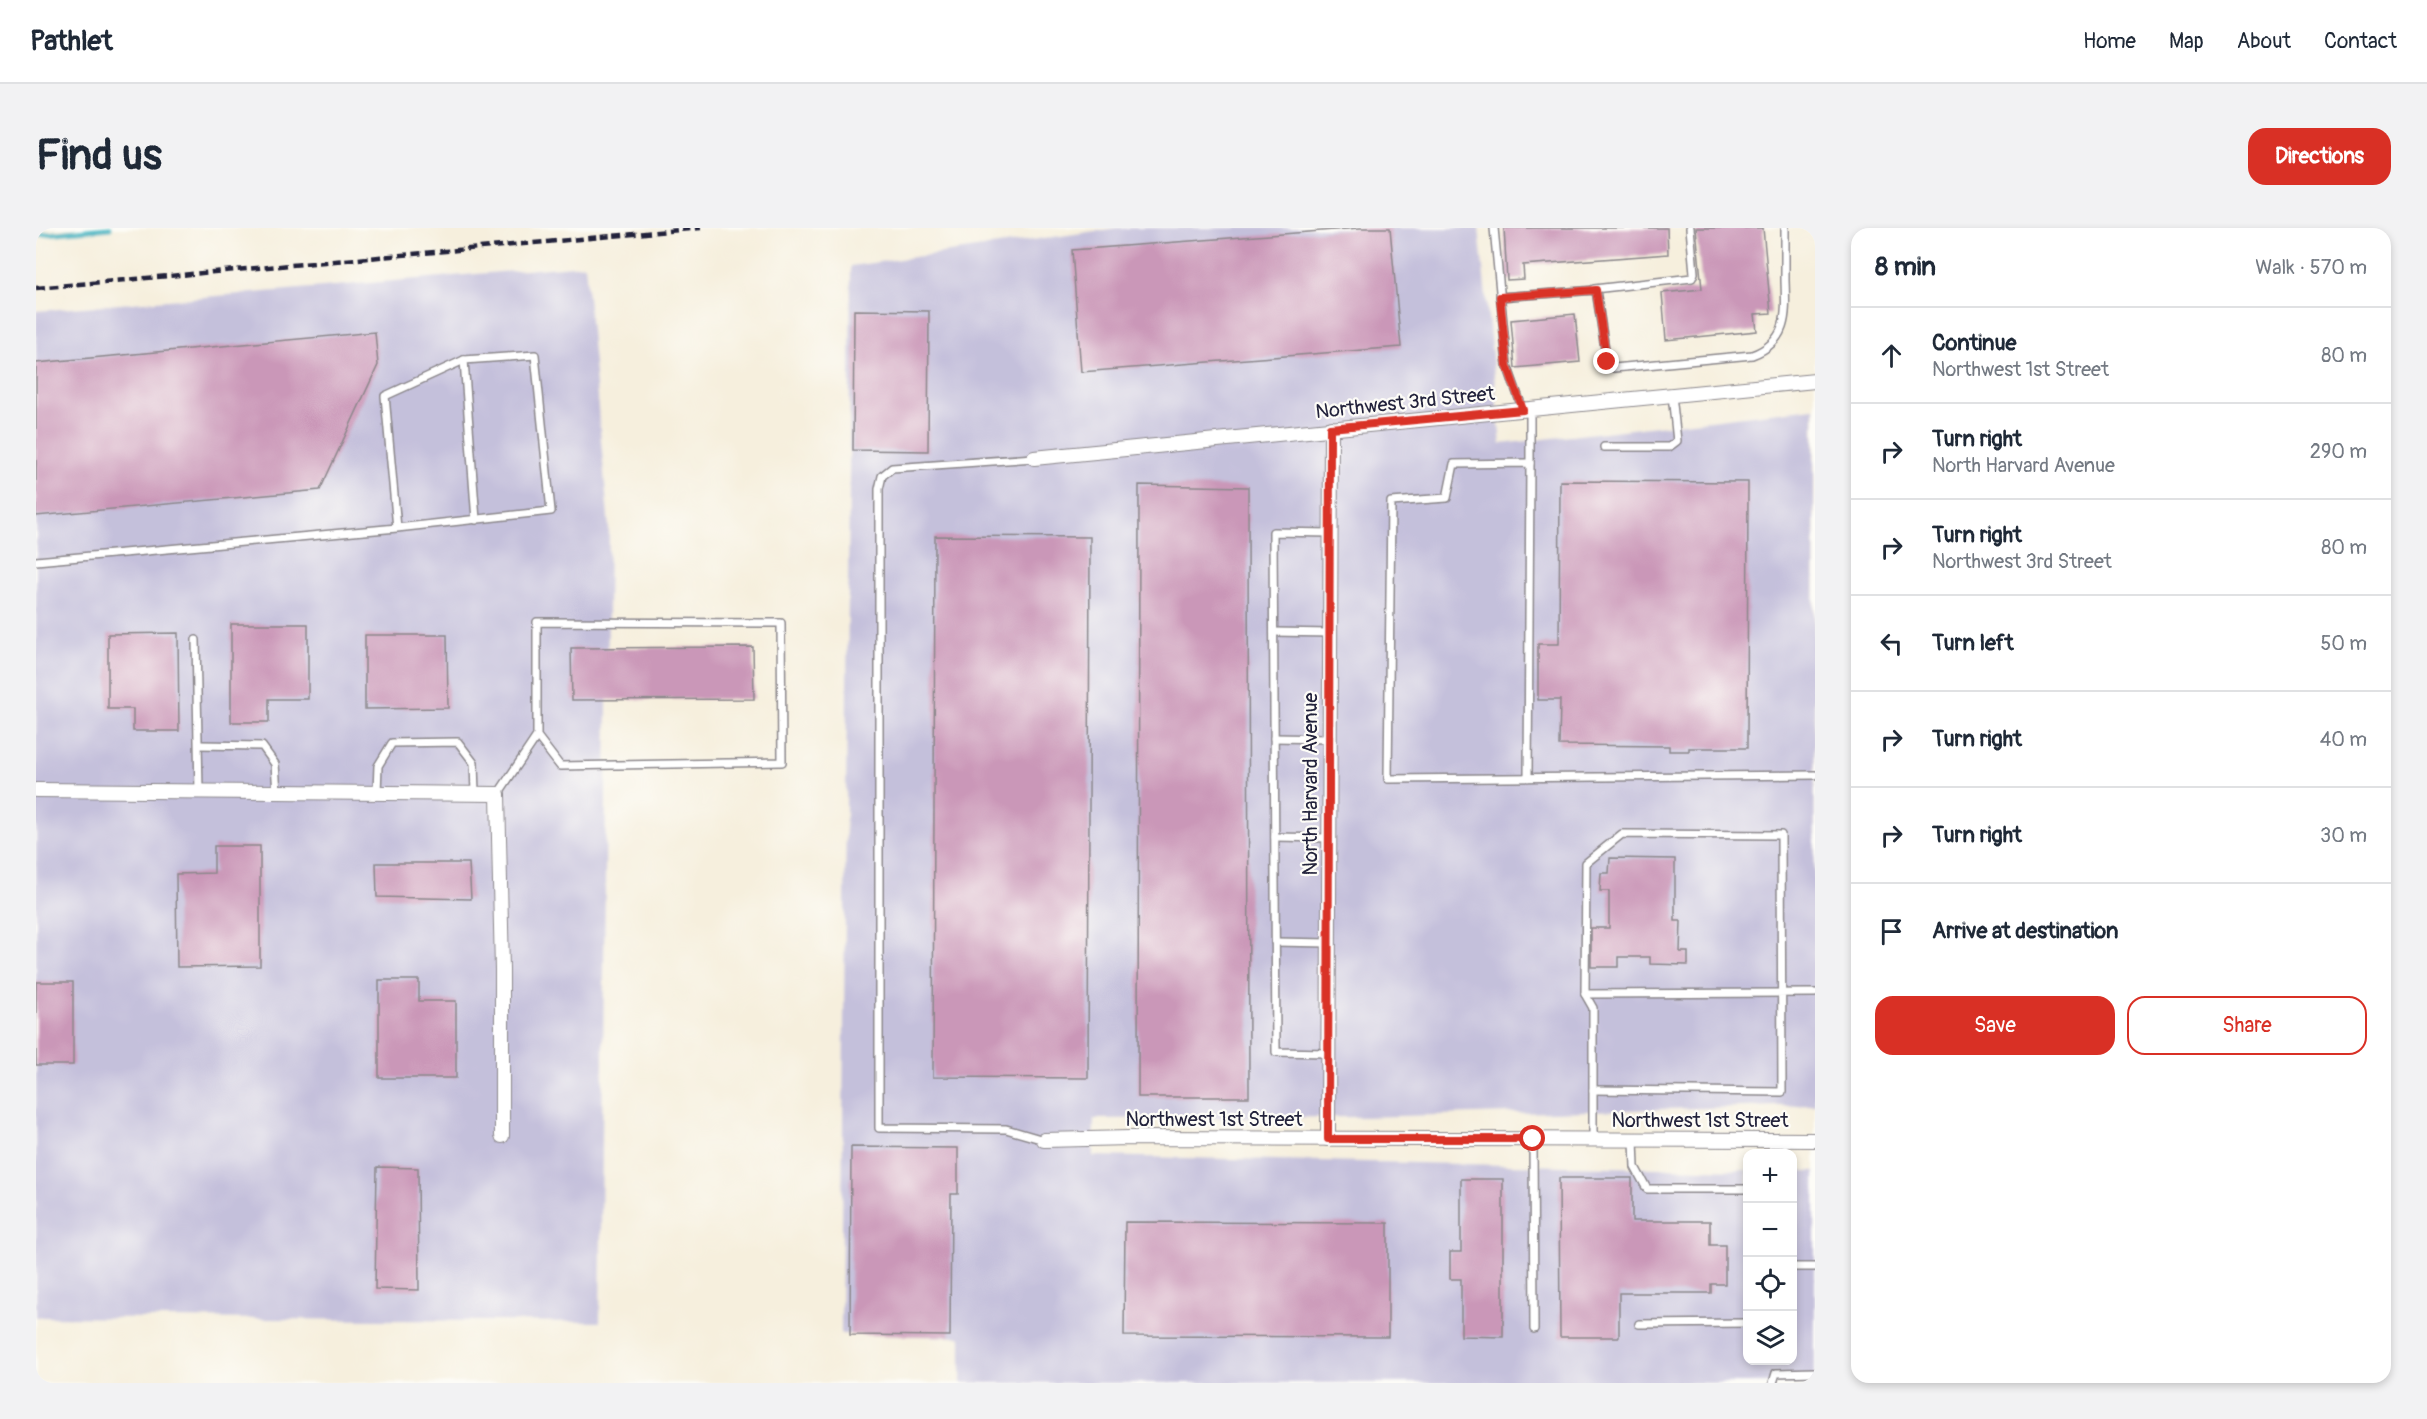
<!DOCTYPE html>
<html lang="en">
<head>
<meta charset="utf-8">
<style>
  body { margin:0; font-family:Pangolin,sans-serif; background:#f2f2f3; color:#1f2937 }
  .controls { position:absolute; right:18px; bottom:18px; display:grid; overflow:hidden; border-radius:12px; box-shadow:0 3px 9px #0003 }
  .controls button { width:54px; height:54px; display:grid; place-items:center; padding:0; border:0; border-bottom:2px solid #e0e1e3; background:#fff; color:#1f2937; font:30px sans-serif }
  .stop { position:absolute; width:18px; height:18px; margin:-14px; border:4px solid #d93025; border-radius:50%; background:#fff }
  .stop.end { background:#d93025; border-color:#fff; box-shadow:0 2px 6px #0008 }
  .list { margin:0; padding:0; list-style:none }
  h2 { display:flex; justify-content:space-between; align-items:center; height:78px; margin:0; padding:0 24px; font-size:26px }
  h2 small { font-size:20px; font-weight:400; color:#747a83 }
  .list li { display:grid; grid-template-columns:39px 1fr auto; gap:18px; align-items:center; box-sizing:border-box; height:96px; padding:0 24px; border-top:2px solid #e0e1e3 }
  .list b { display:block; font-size:22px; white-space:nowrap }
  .list p { margin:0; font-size:20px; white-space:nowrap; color:#747a83 }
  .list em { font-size:20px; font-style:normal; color:#747a83 }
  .actions { display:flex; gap:12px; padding:18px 24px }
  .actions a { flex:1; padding:14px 0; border:2px solid #d93025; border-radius:18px; text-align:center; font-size:21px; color:#d93025 }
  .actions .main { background:#d93025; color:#fff }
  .icon { flex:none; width:33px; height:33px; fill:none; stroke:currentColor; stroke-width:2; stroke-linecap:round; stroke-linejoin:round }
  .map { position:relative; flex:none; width:1779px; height:1155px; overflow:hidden; border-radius:18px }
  header { display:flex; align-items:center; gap:36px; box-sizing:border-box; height:84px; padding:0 30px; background:#fff; border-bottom:2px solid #e0e1e3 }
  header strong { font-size:28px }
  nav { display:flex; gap:33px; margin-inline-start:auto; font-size:21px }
  .intro { display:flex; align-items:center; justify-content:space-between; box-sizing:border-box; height:144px; padding:0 36px }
  h1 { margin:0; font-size:42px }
  .button { padding:15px 27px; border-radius:18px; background:#d93025; color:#fff; font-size:21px; font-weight:700 }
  main { display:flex; gap:36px; padding:0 36px }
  aside { flex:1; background:#fff; border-radius:18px; box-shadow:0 3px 9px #0003 }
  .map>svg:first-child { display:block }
  .industrial { fill:#c4c0db }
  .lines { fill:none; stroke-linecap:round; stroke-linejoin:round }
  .stream { stroke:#43b1bf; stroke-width:5 }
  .building { fill:#ca97b8 }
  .lane-casing { stroke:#8c888c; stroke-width:10 }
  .street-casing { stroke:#8c888c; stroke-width:16 }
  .lane { stroke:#fff; stroke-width:7 }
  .street { stroke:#fff; stroke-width:14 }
  .rail { stroke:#22223b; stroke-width:4.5; stroke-dasharray:9 4.5; stroke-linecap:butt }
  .route { stroke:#d93025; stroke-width:8 }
  .labels { text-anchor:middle; stroke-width:4.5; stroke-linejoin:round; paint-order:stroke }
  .street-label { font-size:20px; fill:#22223b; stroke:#fdfcf7 }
</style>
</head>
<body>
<header>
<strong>Pathlet</strong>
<nav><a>Home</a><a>Map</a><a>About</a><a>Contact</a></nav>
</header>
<div class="intro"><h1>Find us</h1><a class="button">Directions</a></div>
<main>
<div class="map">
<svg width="1779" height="1155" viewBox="0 0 1779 1155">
  <rect width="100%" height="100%" fill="#fdfcf7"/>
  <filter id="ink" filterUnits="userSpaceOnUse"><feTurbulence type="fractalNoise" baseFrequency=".0167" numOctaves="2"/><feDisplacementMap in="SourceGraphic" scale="12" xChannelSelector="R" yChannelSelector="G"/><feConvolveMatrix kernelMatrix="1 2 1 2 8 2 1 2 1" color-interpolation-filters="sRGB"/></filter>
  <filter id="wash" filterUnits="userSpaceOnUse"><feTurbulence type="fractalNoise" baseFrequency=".008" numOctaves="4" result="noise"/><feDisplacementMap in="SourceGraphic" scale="24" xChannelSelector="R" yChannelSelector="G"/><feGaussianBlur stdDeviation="1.35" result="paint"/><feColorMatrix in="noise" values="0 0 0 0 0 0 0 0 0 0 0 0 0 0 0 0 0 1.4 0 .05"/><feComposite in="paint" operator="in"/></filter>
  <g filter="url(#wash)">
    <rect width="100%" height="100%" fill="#f6efdd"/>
    <g class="industrial">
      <path d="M1081,0H1443L1465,216L1778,180L1779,877L1325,889L1058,891L1057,928L1711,942L1712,1132H1756L1757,943H1779V1155H925V1109L805,1106L815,38Z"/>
      <path d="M549,37L573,300L564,1094L0,1089V83Z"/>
    </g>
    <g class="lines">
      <path class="stream" d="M0,7L74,0"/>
    </g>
    <g id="blocks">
      <g class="building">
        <path d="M1324,0H1354L1365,119L1045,144L1036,22Z"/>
        <path d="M1468,0H1631L1632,26L1487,37L1488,51L1471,52Z"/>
        <path d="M1660,0H1727L1735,85L1719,86L1721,103L1630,112L1626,65L1666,61Z"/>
        <path d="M818,82L893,83L892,223L817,222Z"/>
        <path d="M1539,86L1544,134L1479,140L1475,92Z"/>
        <path d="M339,104L342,137L284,262L0,288V135Z"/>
        <path d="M1524,253L1712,254L1711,520H1653V523H1633V518L1523,517L1524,472H1502V416H1523Z"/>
        <path d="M1103,257L1212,259L1213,869H1102Z"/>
        <path d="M899,308L1054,309L1052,850L897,849Z"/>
        <path d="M195,396H272V471H233V494H195Z"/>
        <path d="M142,405L143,503H97V481H72V406Z"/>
        <path d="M329,407H411L412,480L329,481Z"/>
        <path d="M717,419L718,471L536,472L535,420Z"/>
        <path d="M178,618H224V738L141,739L140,646L178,645Z"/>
        <path d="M1574,630L1639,631V693H1645L1644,724H1652V737L1614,736V729H1582V739H1555V700H1573V663H1564L1565,645H1573Z"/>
        <path d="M340,635H433L435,671L341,669Z"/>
        <path d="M343,752H383V773H420V850H343Z"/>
        <rect x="0" y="754" width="37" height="83"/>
        <path d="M815,919L922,920V966H915L914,1108L814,1107Z"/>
        <path d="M341,939L382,940L383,1062L339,1061Z"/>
        <path d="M1523,950H1596V993H1674V1017H1689V1056H1675V1065H1583V1109H1524Z"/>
        <path d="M1425,951H1467V1109L1425,1108V1051H1414V1024H1425Z"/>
        <path d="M1089,994L1352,995V1109L1088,1108Z"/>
      </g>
    </g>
  </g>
  <g filter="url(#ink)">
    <use href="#blocks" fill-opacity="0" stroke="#8c888c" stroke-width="1.5"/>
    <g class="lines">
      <g class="lane-casing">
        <g id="lane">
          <path d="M1458,0L1471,137L1487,182"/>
          <path d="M1558,61L1656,50L1658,45L1654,0"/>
          <path d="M1464,69L1560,62L1571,134L1578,140L1716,127C1753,113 1750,86 1749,52C1749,35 1749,17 1749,0"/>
          <path d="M428,132L440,292"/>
          <path d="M1494,181V235"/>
          <path d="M1568,219H1633L1641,213L1636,167"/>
          <path d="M998,230L856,240L846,248L843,261V900L970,901L1008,912"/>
          <path d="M0,333L361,300L515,283L499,127L428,132L349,168L361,300"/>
          <path d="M1238,404L1294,405"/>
          <path d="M160,412L163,563"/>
          <path d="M1238,510L1293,511"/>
          <path d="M163,517L226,518L239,536L241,564"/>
          <path d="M1492,550L1494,235L1418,236L1411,270L1355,274L1352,551L1779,547"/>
          <path d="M341,564L342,538L356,515L422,514L438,535L439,565"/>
          <path d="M462,566L501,508V394L745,395L746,534L524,538L501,508"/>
          <path d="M1239,609L1293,610"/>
          <path d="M1239,714L1293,715"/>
          <path d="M1549,766L1557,780V911"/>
          <path d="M1292,825L1240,824L1237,304L1294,305"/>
          <path d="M1557,862L1746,864L1745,607L1586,606L1550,635L1549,766L1779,765"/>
          <path d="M1497,911L1498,1101"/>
          <path d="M1598,912L1599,939L1611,961H1712"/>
          <path d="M1756,1039H1779"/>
          <path d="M1603,1096L1712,1095"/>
          <path d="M1737,1155L1740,1145L1779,1144"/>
        </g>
      </g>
      <g class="street-casing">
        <g id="street">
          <path d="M998,230L1779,153"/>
          <path d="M0,562L462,566L466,742V908"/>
          <path d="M1292,911L1295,200"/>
          <path d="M1008,912L1094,910L1779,912"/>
        </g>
      </g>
      <use href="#lane" class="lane"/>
      <use href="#street" class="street"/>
      <path class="rail" d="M0,60L665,0"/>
    </g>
  </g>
  <g class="lines" filter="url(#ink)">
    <path class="route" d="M1497,911H1292L1294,200L1487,182L1471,137L1464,69L1560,62L1571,134"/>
  </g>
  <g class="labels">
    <g class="street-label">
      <text transform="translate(1369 174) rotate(-6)" y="7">Northwest 3rd Street</text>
      <text transform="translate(1274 556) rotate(-90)" y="7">North Harvard Avenue</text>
      <text x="1178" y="898">Northwest 1st Street</text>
      <text x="1664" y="899">Northwest 1st Street</text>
    </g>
  </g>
</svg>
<div class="controls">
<button>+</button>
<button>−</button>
<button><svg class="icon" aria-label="locate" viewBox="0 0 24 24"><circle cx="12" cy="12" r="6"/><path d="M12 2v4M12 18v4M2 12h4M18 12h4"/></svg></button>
<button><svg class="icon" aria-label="layers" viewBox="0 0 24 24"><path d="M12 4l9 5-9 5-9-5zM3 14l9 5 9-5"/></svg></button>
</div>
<div class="stop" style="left:1497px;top:911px"></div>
<div class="stop end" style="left:1571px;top:134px"></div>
</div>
<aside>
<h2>8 min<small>Walk · 570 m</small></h2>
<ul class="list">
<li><svg class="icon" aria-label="ahead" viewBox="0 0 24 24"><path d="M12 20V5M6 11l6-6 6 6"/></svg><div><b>Continue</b><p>Northwest 1st Street</p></div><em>80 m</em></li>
<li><svg class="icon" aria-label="right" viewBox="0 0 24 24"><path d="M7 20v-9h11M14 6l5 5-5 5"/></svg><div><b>Turn right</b><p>North Harvard Avenue</p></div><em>290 m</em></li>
<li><svg class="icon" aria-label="right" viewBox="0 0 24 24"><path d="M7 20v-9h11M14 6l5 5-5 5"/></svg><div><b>Turn right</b><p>Northwest 3rd Street</p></div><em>80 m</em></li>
<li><svg class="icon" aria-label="left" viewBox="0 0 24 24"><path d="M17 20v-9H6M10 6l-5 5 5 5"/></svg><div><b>Turn left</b></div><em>50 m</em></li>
<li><svg class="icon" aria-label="right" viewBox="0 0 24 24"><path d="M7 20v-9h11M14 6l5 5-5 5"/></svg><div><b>Turn right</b></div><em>40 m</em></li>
<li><svg class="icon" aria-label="right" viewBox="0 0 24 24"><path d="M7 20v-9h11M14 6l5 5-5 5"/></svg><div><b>Turn right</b></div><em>30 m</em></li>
<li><svg class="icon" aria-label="arrive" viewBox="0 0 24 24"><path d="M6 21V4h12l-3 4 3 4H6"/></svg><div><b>Arrive at destination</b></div></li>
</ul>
<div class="actions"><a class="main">Save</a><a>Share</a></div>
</aside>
</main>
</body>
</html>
